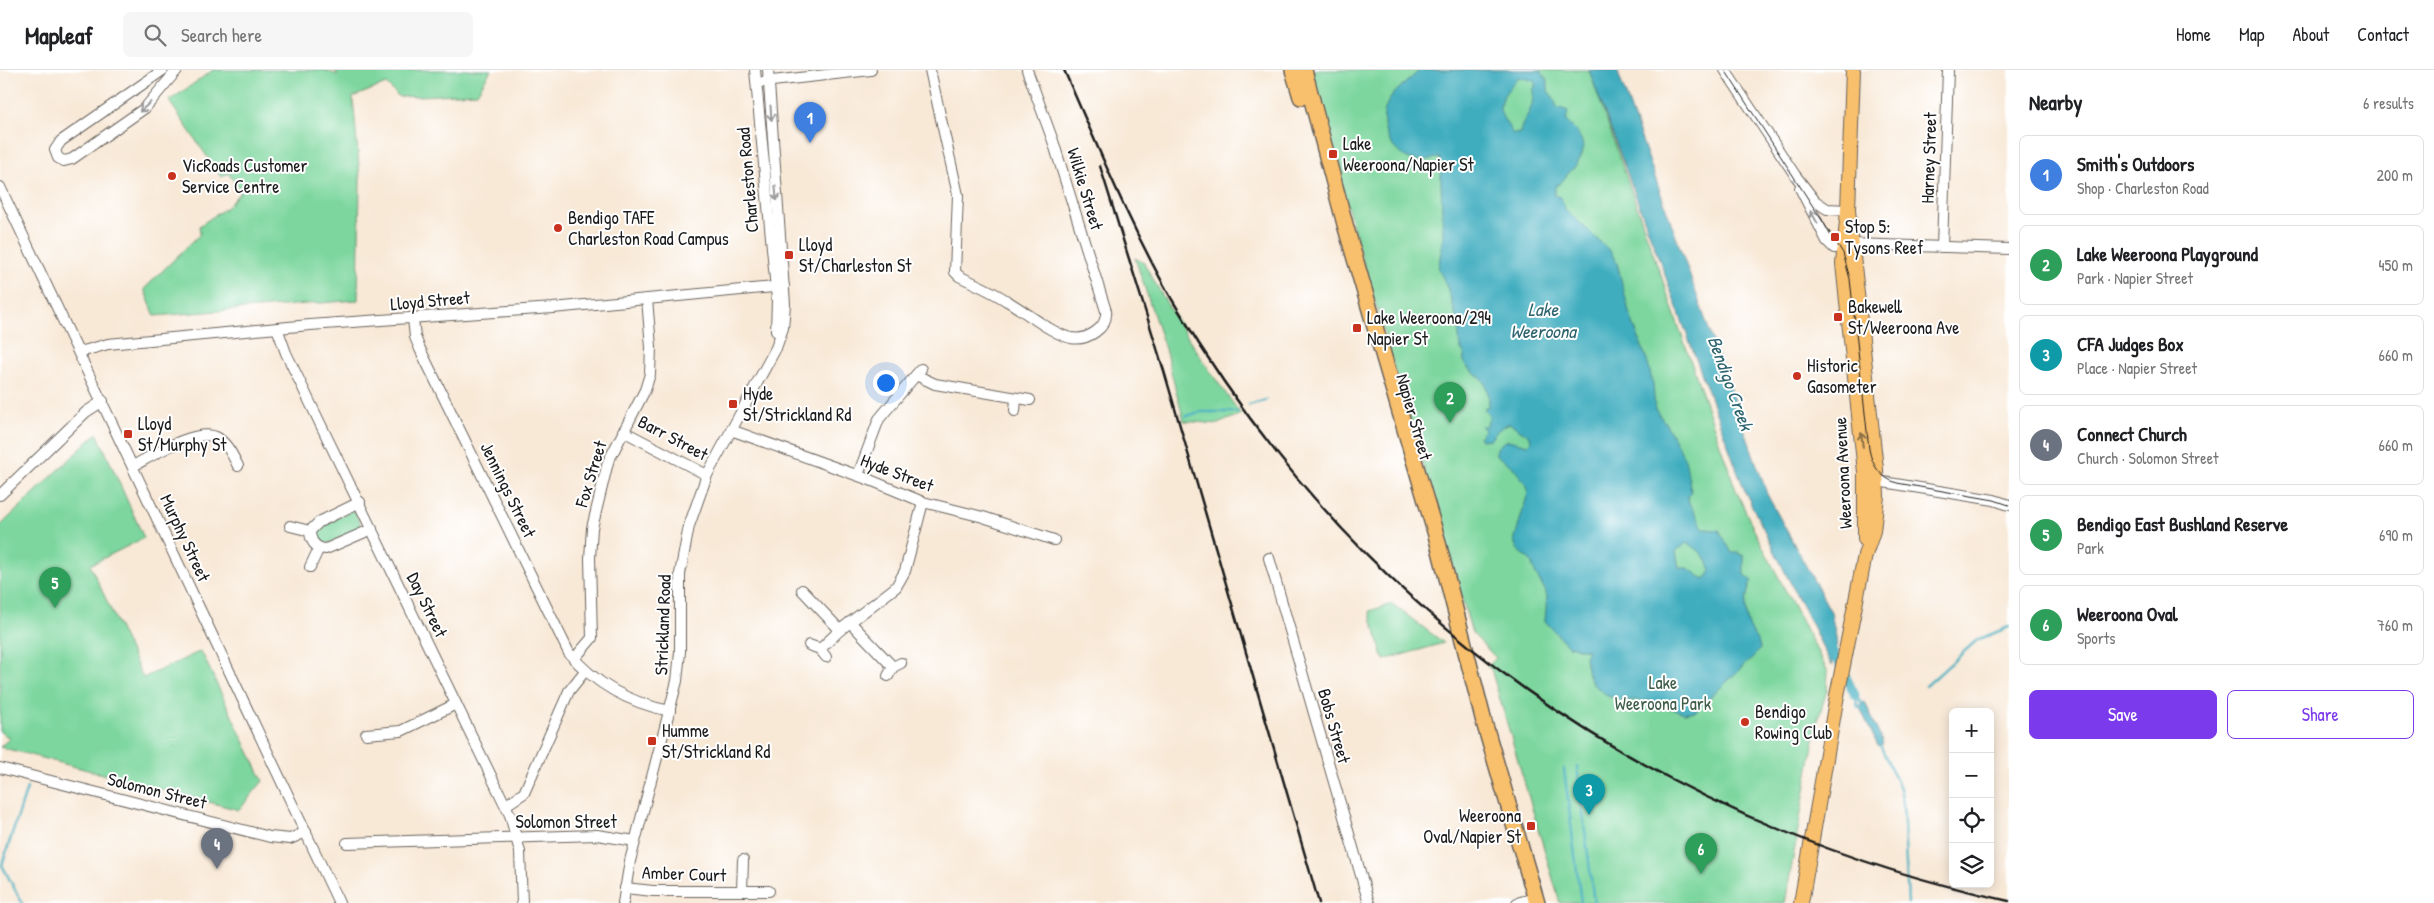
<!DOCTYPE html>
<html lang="en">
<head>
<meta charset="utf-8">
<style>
  body { margin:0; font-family:"Patrick Hand",sans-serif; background:#f6f6f6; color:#202124 }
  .controls { position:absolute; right:15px; bottom:15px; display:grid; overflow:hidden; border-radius:8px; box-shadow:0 2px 12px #0003 }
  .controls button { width:45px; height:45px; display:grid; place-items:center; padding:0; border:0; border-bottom:1px solid #e0e0e0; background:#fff; color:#202124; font:25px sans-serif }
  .you { position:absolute; left:885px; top:312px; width:18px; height:18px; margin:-12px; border:4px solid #fff; border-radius:50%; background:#1a73e8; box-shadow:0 0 0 8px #1a73e833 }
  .badge { display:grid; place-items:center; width:32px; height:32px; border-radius:50%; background:#7c3aed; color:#fff; font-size:16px; font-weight:700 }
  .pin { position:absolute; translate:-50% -41px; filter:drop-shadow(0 1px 2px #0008) }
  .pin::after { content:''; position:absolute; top:26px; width:18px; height:15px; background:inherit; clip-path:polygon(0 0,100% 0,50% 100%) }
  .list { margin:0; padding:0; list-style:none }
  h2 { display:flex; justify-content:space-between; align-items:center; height:65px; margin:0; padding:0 20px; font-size:21px }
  h2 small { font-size:16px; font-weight:400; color:#757577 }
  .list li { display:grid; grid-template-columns:32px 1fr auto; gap:15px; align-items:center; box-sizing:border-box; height:80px; margin:0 10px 10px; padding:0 10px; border:1px solid #e0e0e0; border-radius:8px }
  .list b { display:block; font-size:19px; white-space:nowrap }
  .list p { margin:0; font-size:16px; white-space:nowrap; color:#757577 }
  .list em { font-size:16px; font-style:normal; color:#757577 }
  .actions { display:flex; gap:10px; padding:15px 20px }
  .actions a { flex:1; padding:11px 0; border:1px solid #7c3aed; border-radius:8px; text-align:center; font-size:18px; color:#7c3aed }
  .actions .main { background:#7c3aed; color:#fff }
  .icon { flex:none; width:28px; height:28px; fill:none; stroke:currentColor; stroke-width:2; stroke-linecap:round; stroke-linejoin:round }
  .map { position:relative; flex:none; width:2009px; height:833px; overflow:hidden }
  header { display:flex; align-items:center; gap:30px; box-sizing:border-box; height:70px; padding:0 25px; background:#fff; border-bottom:1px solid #e0e0e0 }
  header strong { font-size:24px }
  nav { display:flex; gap:28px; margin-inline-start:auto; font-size:18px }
  .search { width:350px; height:45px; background:#f6f6f6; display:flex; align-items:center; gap:12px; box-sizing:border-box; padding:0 18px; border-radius:8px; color:#757577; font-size:19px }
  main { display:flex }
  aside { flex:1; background:#fff }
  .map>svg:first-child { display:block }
  .green { fill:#7cd69d; stroke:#4c795c }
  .water { fill:#40adbf; stroke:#2e646e; fill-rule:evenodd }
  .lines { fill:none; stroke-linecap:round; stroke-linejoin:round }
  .stream { stroke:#40adbf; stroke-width:2.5 }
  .canal { stroke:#40adbf; stroke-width:9 }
  .minor-casing { stroke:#69635d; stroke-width:12 }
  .major-casing { stroke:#69635d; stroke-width:16 }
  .highway-casing { stroke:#69635d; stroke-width:18 }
  .minor { stroke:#fff; stroke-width:10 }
  .major { stroke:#f8bf6c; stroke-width:14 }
  .highway { stroke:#f8bf6c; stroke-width:15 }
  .tram { stroke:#1c1c1c; stroke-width:1 }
  .rail { stroke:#1c1c1c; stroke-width:2.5 }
  .oneway { stroke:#999 }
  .oneway2 { stroke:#8a6e44 }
  .poi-dot { fill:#c8321e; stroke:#fff; stroke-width:2 }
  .labels { text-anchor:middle; stroke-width:4; stroke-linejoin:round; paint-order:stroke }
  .poi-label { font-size:18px; fill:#1c1c1c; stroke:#fff; text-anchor:start }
  .street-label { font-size:18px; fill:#1c1c1c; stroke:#fff }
  .park-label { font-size:18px; fill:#3e5d49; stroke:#fff }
  .water-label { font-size:19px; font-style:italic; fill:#2e646e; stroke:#fff }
</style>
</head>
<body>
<header>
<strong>Mapleaf</strong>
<div class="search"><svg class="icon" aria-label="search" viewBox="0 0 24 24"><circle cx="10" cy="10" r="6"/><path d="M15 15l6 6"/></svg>Search here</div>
<nav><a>Home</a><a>Map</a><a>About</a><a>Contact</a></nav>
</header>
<main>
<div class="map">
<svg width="2009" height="833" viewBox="0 0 2009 833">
  <rect width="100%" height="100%" fill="#fff"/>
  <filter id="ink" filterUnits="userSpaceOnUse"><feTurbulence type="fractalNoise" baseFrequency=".02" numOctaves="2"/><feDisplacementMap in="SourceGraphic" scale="10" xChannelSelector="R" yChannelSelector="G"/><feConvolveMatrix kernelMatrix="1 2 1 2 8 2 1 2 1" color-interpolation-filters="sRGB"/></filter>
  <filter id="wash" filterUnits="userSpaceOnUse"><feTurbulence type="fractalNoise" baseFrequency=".0096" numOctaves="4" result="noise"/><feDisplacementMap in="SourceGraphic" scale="20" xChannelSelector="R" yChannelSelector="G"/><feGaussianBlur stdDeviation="1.12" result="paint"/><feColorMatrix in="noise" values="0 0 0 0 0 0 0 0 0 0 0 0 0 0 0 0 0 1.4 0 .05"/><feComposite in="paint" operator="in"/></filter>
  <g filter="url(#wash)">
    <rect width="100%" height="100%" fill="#f8e8d6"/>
    <g class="green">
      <path d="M213,0H324L338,5L335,0H491L477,23L399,27L386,14L353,27L360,109L358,230L155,246L144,219L200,164L199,156L227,137L241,121L228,103L221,107L169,31Z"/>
      <path d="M1311,0H1589L1736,420L1754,460L1828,602L1827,620L1817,653L1785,833H1560L1491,599L1487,597L1496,588L1472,563L1354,161Z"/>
      <path d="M1135,188L1144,193C1173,246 1204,295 1241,344L1218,354L1184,351L1165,279Z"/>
      <path d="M97,363L144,468L90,495L143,608L201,581L263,711L239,740L0,677L10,668L0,662V456Z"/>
      <path d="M354,440L362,457L358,462H351L323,476L315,468V460L322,453L326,455C335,450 343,443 354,440Z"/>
      <path d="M1392,534L1444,573L1384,590L1369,541Z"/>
    </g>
    <g class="water">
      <path d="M1420,0H1539L1548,11V21L1553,27L1557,37L1568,41L1566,51C1590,73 1587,85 1567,105C1563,110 1561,114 1555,116V125L1561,127L1565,139L1610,181L1617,193L1629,242L1647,290L1653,314L1655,339L1666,354L1685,389L1691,421L1688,426L1689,433L1704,459L1719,460L1732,483H1739L1744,486V505L1752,510C1745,525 1743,546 1752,562C1755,568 1760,573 1760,580L1696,641L1684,643L1652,631L1622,630L1607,626L1592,613L1588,605L1585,587L1588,580L1568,576L1545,551L1547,527L1545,520L1535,503L1531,491L1517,479L1514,471L1528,423L1525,413L1513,397L1496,385C1495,376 1501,374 1508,370L1528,375L1531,372L1530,366L1509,353L1498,360L1491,369L1481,370L1479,367L1485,360L1481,356H1486L1490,347L1484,339L1488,337C1489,328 1489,323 1485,314C1480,302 1458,299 1465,283L1460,279L1462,278C1457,270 1460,263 1458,255C1456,244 1445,207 1438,200L1443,169L1440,88C1431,88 1425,92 1414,90C1391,85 1377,56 1387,34C1393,21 1410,10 1420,0ZM1518,7L1535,11V17L1533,20C1534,44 1524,44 1520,63L1513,64C1509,57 1503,49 1501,43C1496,30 1512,16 1518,7ZM1687,473C1699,479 1708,488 1711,501L1706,508H1702L1688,498H1679L1676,481Z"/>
      <path d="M1589,0H1617L1768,426L1831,542L1837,572L1832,596L1746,424Z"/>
      <path d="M1865,632L1882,671L1883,674L1878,676L1859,636Z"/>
    </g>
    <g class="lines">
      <g class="stream">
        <path d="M1249,335L1266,330"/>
        <path d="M1186,346L1200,342H1237"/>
        <path d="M1926,616L1977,570L2009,557"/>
        <path d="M1855,625L1864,635"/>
        <path d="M1855,626L1858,637H1862"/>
        <path d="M1880,675L1900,718L1903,734L1908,833"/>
        <path d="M1577,696L1594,833"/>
        <path d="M1564,699L1581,833"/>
        <path d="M22,833L2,795L27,718"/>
      </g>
      <path class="canal" d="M1829,573L1855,625"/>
    </g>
  </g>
  <g filter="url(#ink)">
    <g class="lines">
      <g class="minor-casing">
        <g id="minor">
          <path d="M163,0L61,71L55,80L58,88L64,91L72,89L145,38L177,0"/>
          <path d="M755,0L777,230L776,261"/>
          <path d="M930,0L958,125L955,202L959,206C975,214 992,221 1007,231C1025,241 1052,264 1071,268C1087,271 1108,258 1106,241L1053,71L1027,0"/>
          <path d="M1725,0L1795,105L1815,131L1827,139L1848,140"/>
          <path d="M763,12L871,0"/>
          <path d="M0,117L339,833"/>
          <path d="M1800,118L1827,171L1834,178L1843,177"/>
          <path d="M1852,174L2009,179"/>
          <path d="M1942,177L1948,0"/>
          <path d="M413,249L415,267L420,279L569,583C595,614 630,633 670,641"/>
          <path d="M277,258L286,283L510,745L520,782L522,833"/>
          <path d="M80,282L108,274L310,255L553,238L784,216"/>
          <path d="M916,305L935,314L1030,330"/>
          <path d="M1015,341L1016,329"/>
          <path d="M731,360L870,410L923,432L983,447L1054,470"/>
          <path d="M623,361L707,405"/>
          <path d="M133,396C152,386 198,356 218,368C228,375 233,386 238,396"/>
          <path d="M858,405L879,349L921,299"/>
          <path d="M1877,411L1994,430L2009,435"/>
          <path d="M0,425L86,342L103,331"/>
          <path d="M360,432L319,452L310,461C310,471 316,479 326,479L372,459"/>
          <path d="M290,456L310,461"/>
          <path d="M1269,488L1369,833"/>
          <path d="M310,497L319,478"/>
          <path d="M802,520L840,560"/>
          <path d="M850,552L893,597"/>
          <path d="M809,575L820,579L826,587"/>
          <path d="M820,579L840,560L896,517L905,501L923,432"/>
          <path d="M574,589L592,568L590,488L592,458L608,392L645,320L650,304L651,277L647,229"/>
          <path d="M888,606L893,597L901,593"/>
          <path d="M366,664L401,661L456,634"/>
          <path d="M0,698L270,767L290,769L306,762"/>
          <path d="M506,735L524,723L569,621L585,601"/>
          <path d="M347,773L597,765L635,771"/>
          <path d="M625,818L653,821H769"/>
          <path d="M742,821L743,790"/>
          <path d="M623,833L630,791L677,611L680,582V504L689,456L707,405L776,278L783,258L785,234L768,0"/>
          <path d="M1517,833L1535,828"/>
        </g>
      </g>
      <g class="major-casing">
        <g id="major">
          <path d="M1853,0L1848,140L1843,194L1865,402V469"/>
          <path d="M1801,833L1836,631L1865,485L1873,461L1877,426L1876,399L1848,140"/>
        </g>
      </g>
      <g class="highway-casing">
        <g id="highway">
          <path d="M1293,0L1301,27"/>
          <path d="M1304,0L1346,158L1436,465L1484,652L1537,833"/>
        </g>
      </g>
      <use href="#minor" class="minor"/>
      <use href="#major" class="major"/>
      <use href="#highway" class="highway"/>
      <path class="tram" d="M1725,0L1843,183L1850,209L1869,379C1872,396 1881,408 1897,413L1994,430L2009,435"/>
      <g class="rail">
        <path d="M1064,0C1099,79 1131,159 1174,233C1359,548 1654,753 2009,831"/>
        <path d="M1100,96L1164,301L1319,833"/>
      </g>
    </g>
    <defs><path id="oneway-shaft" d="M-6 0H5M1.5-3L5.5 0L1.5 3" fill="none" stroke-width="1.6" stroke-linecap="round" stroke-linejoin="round" transform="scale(1.25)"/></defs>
    <g class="oneway">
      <use href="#oneway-shaft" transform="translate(145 37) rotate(138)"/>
      <use href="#oneway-shaft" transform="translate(771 43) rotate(86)"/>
      <use href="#oneway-shaft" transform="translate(776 123) rotate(85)"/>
      <use href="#oneway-shaft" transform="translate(1814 147) rotate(-119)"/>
    </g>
    <use class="oneway2" href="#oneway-shaft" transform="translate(1862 370) rotate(-96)"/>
  </g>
  <g class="poi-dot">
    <rect x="1328" y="79" width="10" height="10" rx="2.5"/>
    <circle cx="172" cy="106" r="5"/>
    <circle cx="558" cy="158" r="5"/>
    <rect x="1830" y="162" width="10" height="10" rx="2.5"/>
    <rect x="784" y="180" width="10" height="10" rx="2.5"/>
    <rect x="1833" y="242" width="10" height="10" rx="2.5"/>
    <rect x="1352" y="253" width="10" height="10" rx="2.5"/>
    <circle cx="1797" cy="306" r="5"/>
    <rect x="728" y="329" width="10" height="10" rx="2.5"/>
    <rect x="123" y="359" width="10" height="10" rx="2.5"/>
    <circle cx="1745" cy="652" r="5"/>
    <rect x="647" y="666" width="10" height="10" rx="2.5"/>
    <rect x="1526" y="751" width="10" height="10" rx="2.5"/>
  </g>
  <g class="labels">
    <g class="poi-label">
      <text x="1343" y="80">Lake<tspan x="1343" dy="21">Weeroona/Napier St</tspan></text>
      <text x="182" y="102">VicRoads Customer<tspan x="182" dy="21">Service Centre</tspan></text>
      <text x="568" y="154">Bendigo TAFE<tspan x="568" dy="21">Charleston Road Campus</tspan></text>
      <text x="1845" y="163">Stop 5:<tspan x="1845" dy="21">Tysons Reef</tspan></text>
      <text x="799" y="181">Lloyd<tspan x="799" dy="21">St/Charleston St</tspan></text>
      <text x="1848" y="243">Bakewell<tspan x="1848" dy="21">St/Weeroona Ave</tspan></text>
      <text x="1367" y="254">Lake Weeroona/294<tspan x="1367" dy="21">Napier St</tspan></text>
      <text x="1807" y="302">Historic<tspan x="1807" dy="21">Gasometer</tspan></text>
      <text x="743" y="330">Hyde<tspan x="743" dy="21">St/Strickland Rd</tspan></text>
      <text x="138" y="360">Lloyd<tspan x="138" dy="21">St/Murphy St</tspan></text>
      <text x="1755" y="648">Bendigo<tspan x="1755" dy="21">Rowing Club</tspan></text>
      <text x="662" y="667">Humme<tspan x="662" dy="21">St/Strickland Rd</tspan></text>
      <text x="1521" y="752" text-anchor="end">Weeroona<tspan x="1521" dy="21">Oval/Napier St</tspan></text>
    </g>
    <g class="street-label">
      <text transform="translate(1929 88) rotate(-88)" y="6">Harney Street</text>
      <text transform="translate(748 110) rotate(-95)" y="6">Charleston Road</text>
      <text transform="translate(1085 119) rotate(73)" y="6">Wilkie Street</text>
      <text transform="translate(430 231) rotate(-5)" y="6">Lloyd Street</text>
      <text transform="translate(1414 347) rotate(74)" y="6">Napier Street</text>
      <text transform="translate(673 368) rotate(28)" y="6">Barr Street</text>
      <text transform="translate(897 403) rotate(21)" y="6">Hyde Street</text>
      <text transform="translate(1843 403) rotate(-93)" y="6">Weeroona Avenue</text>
      <text transform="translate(591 404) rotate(-73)" y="6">Fox Street</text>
      <text transform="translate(508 420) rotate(64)" y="6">Jennings Street</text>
      <text transform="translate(185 468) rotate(65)" y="6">Murphy Street</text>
      <text transform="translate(427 535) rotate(64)" y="6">Day Street</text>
      <text transform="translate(663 555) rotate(-88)" y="6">Strickland Road</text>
      <text transform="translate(1334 656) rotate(74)" y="6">Bobs Street</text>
      <text transform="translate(157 721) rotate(14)" y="6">Solomon Street</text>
      <text x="566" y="758">Solomon Street</text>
      <text transform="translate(684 804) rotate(2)" y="6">Amber Court</text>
    </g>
    <g class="park-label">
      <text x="1663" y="619">Lake<tspan x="1663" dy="21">Weeroona Park</tspan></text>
    </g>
    <g class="water-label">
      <text x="1543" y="246">Lake<tspan x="1543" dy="22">Weeroona</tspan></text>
      <text transform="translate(1731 313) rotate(70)" y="7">Bendigo Creek</text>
    </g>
  </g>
</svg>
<div class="controls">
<button>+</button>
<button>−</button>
<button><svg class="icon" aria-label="locate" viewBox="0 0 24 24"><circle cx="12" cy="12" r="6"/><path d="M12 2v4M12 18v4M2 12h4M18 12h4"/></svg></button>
<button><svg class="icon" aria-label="layers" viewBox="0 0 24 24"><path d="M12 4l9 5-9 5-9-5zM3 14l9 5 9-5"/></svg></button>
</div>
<div class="you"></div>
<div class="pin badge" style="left:810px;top:73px;background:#3f7fe0">1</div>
<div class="pin badge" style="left:1450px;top:353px;background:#2e9e5b">2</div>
<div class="pin badge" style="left:1589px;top:745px;background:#0f9aa8">3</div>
<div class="pin badge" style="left:217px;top:799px;background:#6b7280">4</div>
<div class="pin badge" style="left:55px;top:538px;background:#2e9e5b">5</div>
<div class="pin badge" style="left:1701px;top:804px;background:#2e9e5b">6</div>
</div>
<aside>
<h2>Nearby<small>6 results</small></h2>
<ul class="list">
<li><span class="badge" style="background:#3f7fe0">1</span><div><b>Smith's Outdoors</b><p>Shop · Charleston Road</p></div><em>200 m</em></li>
<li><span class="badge" style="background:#2e9e5b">2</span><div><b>Lake Weeroona Playground</b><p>Park · Napier Street</p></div><em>450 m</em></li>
<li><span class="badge" style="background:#0f9aa8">3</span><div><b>CFA Judges Box</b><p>Place · Napier Street</p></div><em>660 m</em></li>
<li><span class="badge" style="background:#6b7280">4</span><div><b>Connect Church</b><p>Church · Solomon Street</p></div><em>660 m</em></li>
<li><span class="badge" style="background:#2e9e5b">5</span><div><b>Bendigo East Bushland Reserve</b><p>Park</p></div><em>690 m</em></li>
<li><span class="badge" style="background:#2e9e5b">6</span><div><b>Weeroona Oval</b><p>Sports</p></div><em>760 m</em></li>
</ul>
<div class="actions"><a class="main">Save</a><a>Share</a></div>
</aside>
</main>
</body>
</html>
